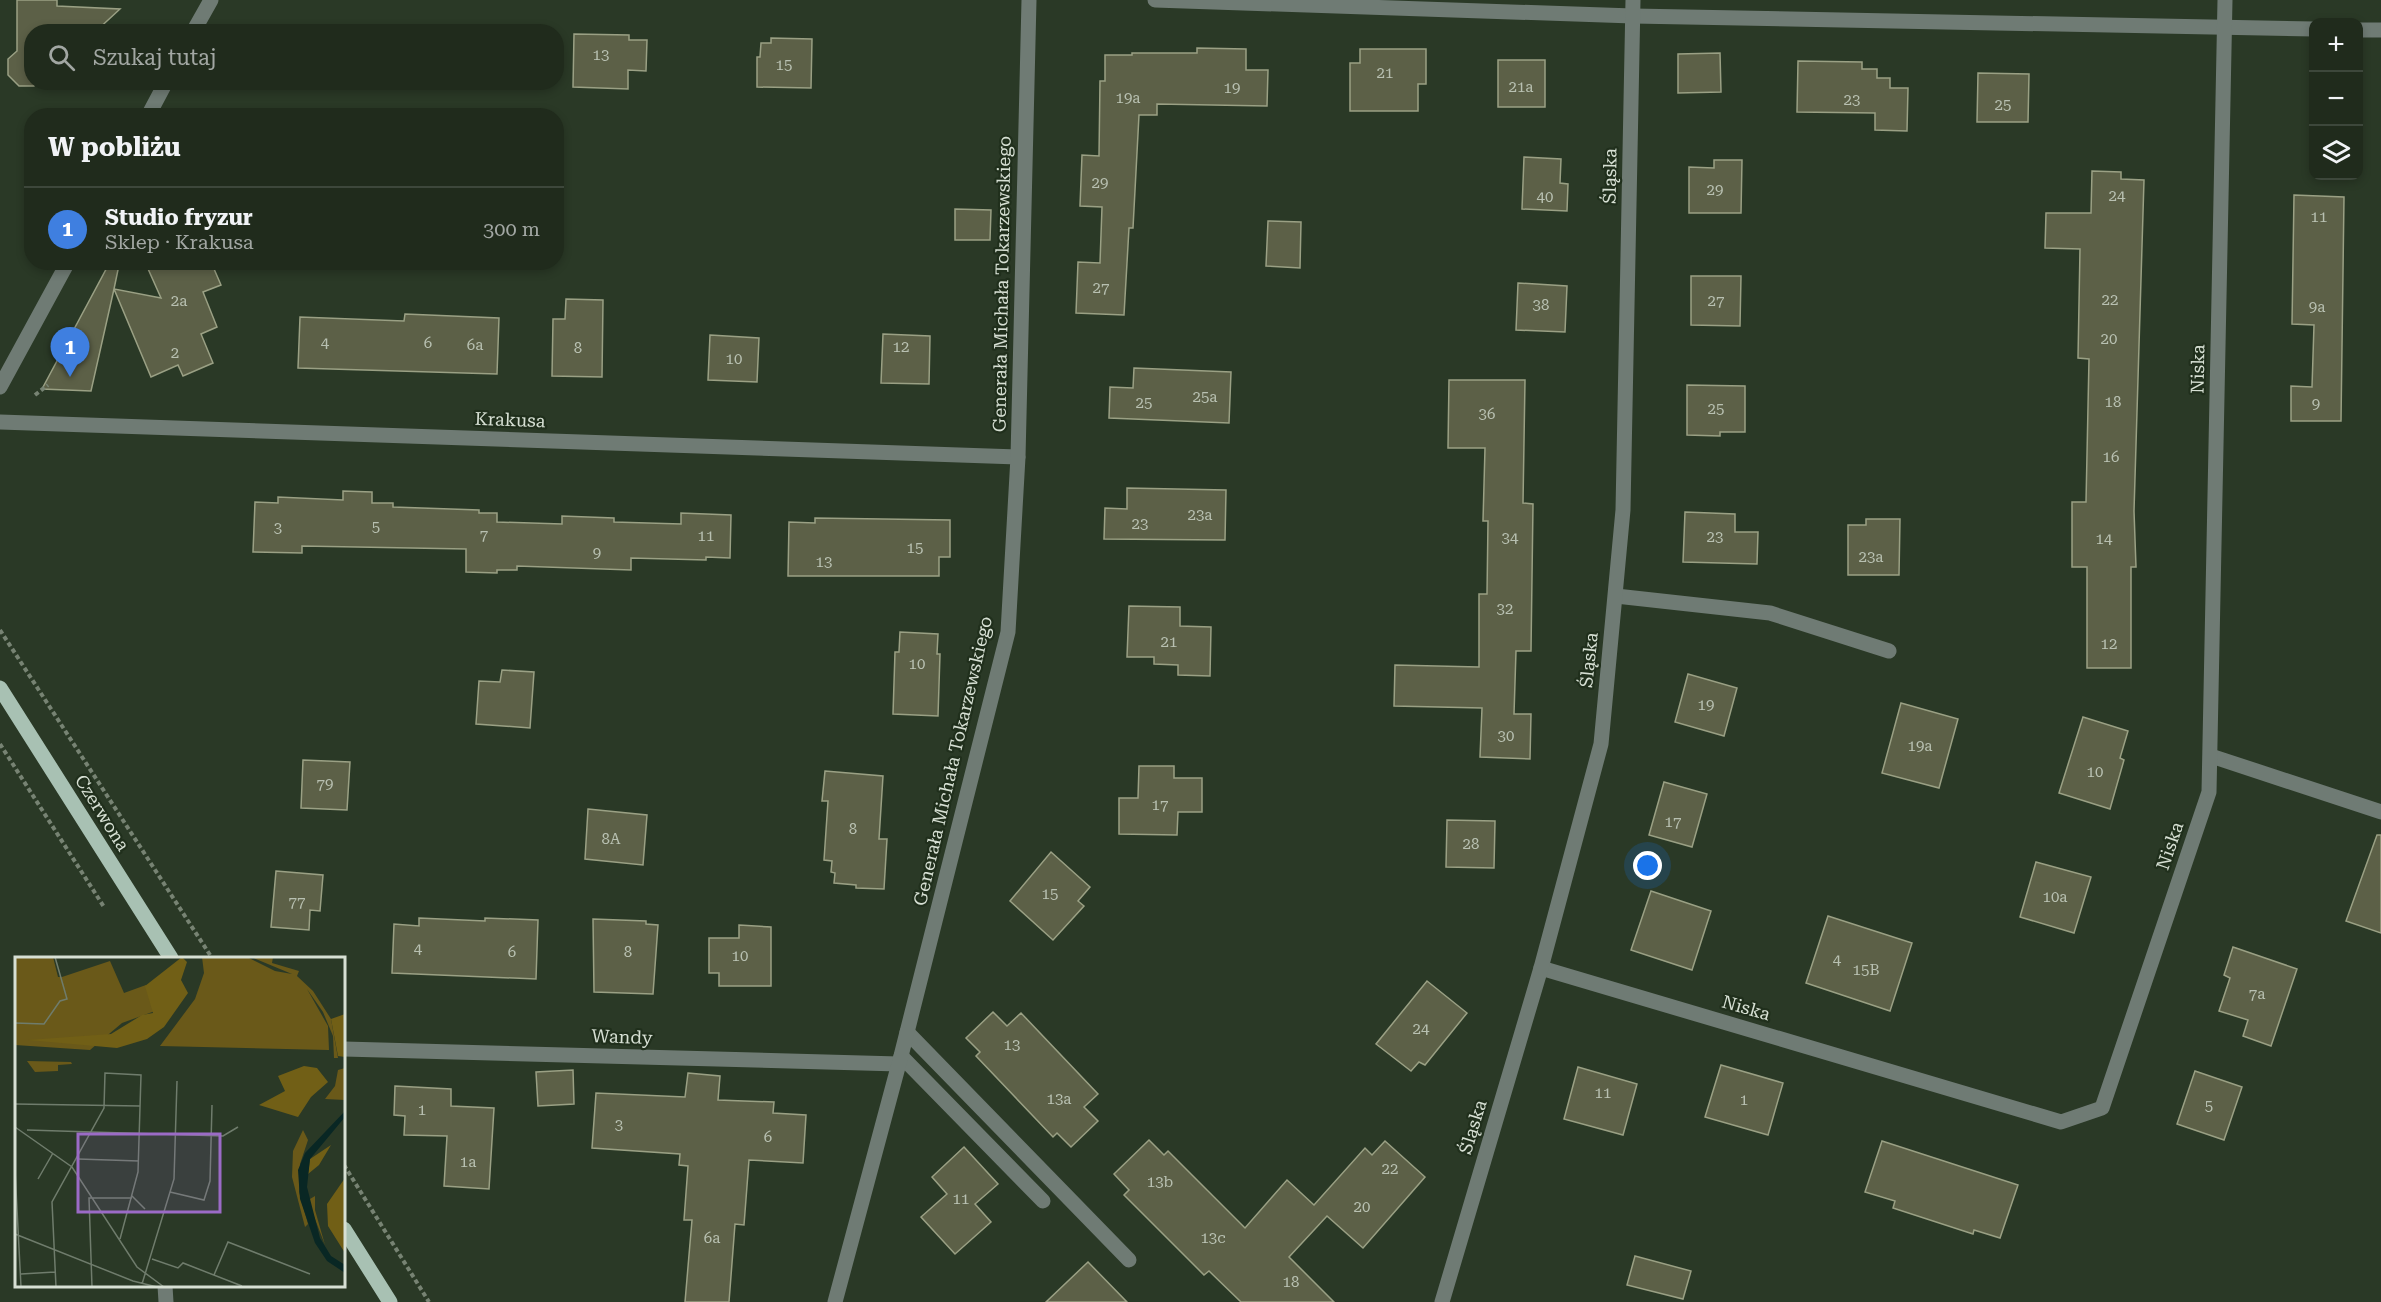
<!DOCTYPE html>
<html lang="pl">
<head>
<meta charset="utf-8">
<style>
  body { margin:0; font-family:"Roboto Serif",serif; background:#2d3729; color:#f1f3f6 }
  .controls { position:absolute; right:18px; top:18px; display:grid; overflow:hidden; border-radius:12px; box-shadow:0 3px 9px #0003 }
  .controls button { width:54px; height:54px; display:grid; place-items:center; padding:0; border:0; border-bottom:2px solid #3d473b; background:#202b1c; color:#f1f3f6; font:30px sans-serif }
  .you { position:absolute; left:1648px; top:866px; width:21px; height:21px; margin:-15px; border:4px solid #fff; border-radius:50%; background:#1a73e8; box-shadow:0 0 0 9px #1a73e833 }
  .badge { display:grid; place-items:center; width:39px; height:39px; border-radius:50%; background:#ea580c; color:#fff; font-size:20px; font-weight:700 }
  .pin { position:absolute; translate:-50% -50px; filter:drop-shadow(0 2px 3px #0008) }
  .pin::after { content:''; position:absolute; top:32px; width:21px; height:18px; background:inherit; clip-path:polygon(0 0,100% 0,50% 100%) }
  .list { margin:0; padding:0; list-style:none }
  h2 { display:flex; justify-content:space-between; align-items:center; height:78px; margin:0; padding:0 24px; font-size:26px }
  h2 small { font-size:20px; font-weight:400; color:#a2a7a3 }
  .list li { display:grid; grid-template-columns:39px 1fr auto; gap:18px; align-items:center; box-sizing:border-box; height:84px; padding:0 24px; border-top:2px solid #3d473b }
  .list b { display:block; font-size:22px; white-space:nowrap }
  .list p { margin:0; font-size:20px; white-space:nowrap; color:#a2a7a3 }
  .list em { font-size:20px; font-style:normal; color:#a2a7a3 }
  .icon { flex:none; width:33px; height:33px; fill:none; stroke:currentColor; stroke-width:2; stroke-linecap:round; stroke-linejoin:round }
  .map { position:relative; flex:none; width:2381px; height:1302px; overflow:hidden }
  .search { position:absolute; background:#202b1c; box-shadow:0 3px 9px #0003; left:24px; top:24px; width:540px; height:66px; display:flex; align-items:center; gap:15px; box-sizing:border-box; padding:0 21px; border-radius:24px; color:#a2a7a3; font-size:22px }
  .panel { position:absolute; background:#202b1c; box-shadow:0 3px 9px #0003; left:24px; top:108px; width:540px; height:162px; border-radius:24px }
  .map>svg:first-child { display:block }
  .building { fill:#5c6047; stroke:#9aa084; stroke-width:1.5 }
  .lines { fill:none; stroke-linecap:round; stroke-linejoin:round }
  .path { stroke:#778373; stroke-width:4; stroke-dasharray:4.5 3; stroke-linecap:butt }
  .minor { stroke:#6f7b74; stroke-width:15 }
  .major { stroke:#a8c1b3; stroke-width:15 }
  .labels { text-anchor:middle; stroke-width:4.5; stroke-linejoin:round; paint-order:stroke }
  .number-label { font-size:15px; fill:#b8c0b1 }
  .street-label { font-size:18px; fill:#d7e0d4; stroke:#202f1c }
  .inset-road { fill:none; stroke:#6f7c6c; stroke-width:1.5 }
  .view { fill:#9b6bc6; fill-opacity:0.15; stroke:#9b6bc6; stroke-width:3 }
  .inset-edge { fill:none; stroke:#d7e0d4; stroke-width:3 }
</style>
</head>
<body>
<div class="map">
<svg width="2381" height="1302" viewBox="0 0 2381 1302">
  <rect width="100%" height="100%" fill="#2a3926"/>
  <g class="building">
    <path d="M17,0H57V6L120,9L95,32H32V82H37L34,86H19L8,75V59L17,51Z"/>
    <path d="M574,34L629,35V40H647L646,71L628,70V89L573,87Z"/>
    <path d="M771,38L812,39L811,88L757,87V57H760L761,43H771Z"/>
    <path d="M1197,48L1246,49V70H1268L1267,106L1157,104V115H1139L1133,228H1129L1124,315L1076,313L1078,262L1100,263L1102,207L1080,206L1082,155L1099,156L1100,81H1105V55H1132V53H1197Z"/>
    <path d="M1360,49H1426V84H1418V111H1350V63H1360Z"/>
    <path d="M1720,53L1721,92L1678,93V54Z"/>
    <rect x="1498" y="60" width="47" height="47"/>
    <path d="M1798,61L1862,62V69H1877V78H1890V88H1908L1907,131L1875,130V113L1797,112Z"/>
    <path d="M1978,73L2029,74L2028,122H1977Z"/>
    <path d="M1524,157L1561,159L1560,183L1568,184L1567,211L1522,209Z"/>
    <path d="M1714,160H1742L1741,213H1689V167L1714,168Z"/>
    <path d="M2092,171L2121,172V179L2144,180L2134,511L2136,567H2131V668H2087V567H2072V502H2086L2089,359L2078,358L2080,249L2045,248L2046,213H2091Z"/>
    <path d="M2294,195L2344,197L2341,421H2291V386L2312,387L2314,325L2292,324Z"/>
    <path d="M955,209L991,210L990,240H955Z"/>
    <path d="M1268,221L1301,222L1300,268L1266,266Z"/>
    <path d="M110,262L119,265L114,289L161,298L145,262H211L221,285L203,292L217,327L201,334L213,363L183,376L178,365L151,377L114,289L91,391L42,389Z"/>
    <path d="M1691,276H1741L1740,326L1691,325Z"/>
    <path d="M1518,283L1567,286L1565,332L1516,330Z"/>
    <path d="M566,299L603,300L602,377L552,376L553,319H565Z"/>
    <path d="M405,314L499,318L497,374L298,368L300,317L404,321Z"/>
    <path d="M883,334L930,336L929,384L881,383Z"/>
    <path d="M710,335L759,338L757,382L708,380Z"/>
    <path d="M1134,368L1231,372L1229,423L1109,418L1110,387L1133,388Z"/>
    <path d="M1449,380H1525L1523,503L1533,504L1531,651H1516L1514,714H1531L1530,759L1480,757L1482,708L1394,706L1395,665L1479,667V594H1487L1488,521H1483L1485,448H1448Z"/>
    <path d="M1687,385L1745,386V432H1720V436L1687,435Z"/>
    <path d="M1127,488L1226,490L1225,540L1104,539L1105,508L1127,509Z"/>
    <path d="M343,491L372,492V503H393V507L479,510V513H497V522L562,524V516L614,518V522L681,524V513L731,515L730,558L706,557V560L631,558V570L517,566V570H497V573L466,572V549L302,546V553L253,552L255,502L278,503V497L343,500Z"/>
    <path d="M1685,512L1735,514V532H1758L1757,564L1683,562Z"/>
    <path d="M815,518L950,520V557H939V576H788L789,522L815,523Z"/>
    <path d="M1866,519H1900L1899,575H1848V525H1866Z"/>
    <path d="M1129,606L1180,607V626L1211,627L1210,676L1178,675V665L1154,664V657H1127Z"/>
    <path d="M900,632L938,634L937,654H940L938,716L893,714L895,652H899Z"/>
    <path d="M502,670L534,672L530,728L476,724L479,681L500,682Z"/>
    <path d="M1688,674L1737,688L1724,736L1675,722Z"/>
    <path d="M1901,703L1958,719L1939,788L1882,773Z"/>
    <path d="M2083,717L2128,731L2120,758L2124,760L2110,809L2059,793Z"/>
    <path d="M303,760L350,762L347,810L301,808Z"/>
    <path d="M1139,766H1174V778H1202V812H1178L1177,835L1119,834V798H1138Z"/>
    <path d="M825,771L883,776L879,839H887L884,889L856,888V885L834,883L835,873L831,872L832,861L824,860L828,801H822Z"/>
    <path d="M1664,782L1707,794L1692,847L1649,835Z"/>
    <path d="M588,809L647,815L643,865L585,859Z"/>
    <path d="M1447,820L1495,821L1494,868L1446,867Z"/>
    <path d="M2377,835H2381V933L2346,921Z"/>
    <path d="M1051,852L1090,887L1078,901L1084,906L1053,940L1010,901Z"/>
    <path d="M2036,862L2091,877L2074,933L2020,917Z"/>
    <path d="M276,871L323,875L320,911L310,910L309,930L271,927Z"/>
    <path d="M1651,891L1711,911L1692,970L1631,950Z"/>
    <path d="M1828,916L1912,943L1890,1011L1806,983Z"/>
    <path d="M419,918L485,921V918L538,920L536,979L392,973L394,924L419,926Z"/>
    <path d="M593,919L646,921V924L658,925L653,994L594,992Z"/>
    <path d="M739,925L771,927V986H719V973H709V938H739Z"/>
    <path d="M2233,947L2297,969L2271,1046L2243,1036L2248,1020L2219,1011L2230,978L2224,975Z"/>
    <path d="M1427,981L1467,1013L1425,1065L1419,1062L1411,1071L1376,1044Z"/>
    <path d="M993,1012L1007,1026L1021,1013L1098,1094L1084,1107L1098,1121L1071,1147L1057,1133L1053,1137L976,1056L980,1052L966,1038Z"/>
    <path d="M1721,1065L1783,1083L1768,1135L1705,1117Z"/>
    <path d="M1578,1067L1637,1084L1623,1135L1564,1119Z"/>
    <path d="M573,1070L574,1104L538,1106L536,1072Z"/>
    <path d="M2195,1071L2242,1087L2224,1140L2177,1124Z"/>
    <path d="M688,1073L720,1076L718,1100L774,1102L773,1113L806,1115L803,1163L749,1160L744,1225L735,1224L729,1302H685L692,1220H684L688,1166L679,1165L680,1154L592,1148L596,1093L685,1097Z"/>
    <path d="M395,1086L451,1089V1106L494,1108L489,1189L444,1186L447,1136L404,1135L405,1116L394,1115Z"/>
    <path d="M1149,1140L1164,1155L1168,1151L1245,1228L1287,1180L1314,1205L1365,1148L1372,1155L1385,1141L1425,1177L1363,1248L1327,1216L1289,1257L1334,1302H1241L1209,1271L1204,1275L1124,1195L1129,1190L1114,1174Z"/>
    <path d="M1882,1141L2018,1185L2000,1238L1974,1230L1973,1234L1893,1208L1895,1201L1865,1192Z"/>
    <path d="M964,1147L998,1184L975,1204L991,1222L955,1254L921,1217L947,1194L932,1177Z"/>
    <path d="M1635,1256L1691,1271L1683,1299L1627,1285Z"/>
    <path d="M1088,1262L1127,1302H1046Z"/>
  </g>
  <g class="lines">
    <g class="path">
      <path d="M35,395L48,385"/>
      <path d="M0,630L212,958"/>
      <path d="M0,744L104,907"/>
      <path d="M344,1165L429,1302"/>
    </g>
    <g class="minor">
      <path d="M1155,0L1633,16L2314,29"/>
      <path d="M2358,30H2381"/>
      <path d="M193,32L211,0"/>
      <path d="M148,116L166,82"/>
      <path d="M0,387L68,262"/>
      <path d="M0,422L1018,457"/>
      <path d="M1616,596L1770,613L1889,651"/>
      <path d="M2211,756L2381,812"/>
      <path d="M1541,968L2061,1122L2102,1108L2209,792L2225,0"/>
      <path d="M907,1032L1129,1260"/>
      <path d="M344,1049L899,1064"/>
      <path d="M901,1056L1043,1201"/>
      <path d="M165,1286L166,1302"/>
      <path d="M835,1302L901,1056L1008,632L1018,457L1029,0"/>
      <path d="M1442,1302L1541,968L1601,744L1623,510L1633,0"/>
    </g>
    <g class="major">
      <path d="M0,688L171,958"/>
      <path d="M344,1229L390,1302"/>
    </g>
  </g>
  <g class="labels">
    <g class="number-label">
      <text x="601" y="60">13</text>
      <text x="784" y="70">15</text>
      <text x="1385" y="78">21</text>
      <text x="1521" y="92">21a</text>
      <text x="1232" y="93">19</text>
      <text x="1128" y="103">19a</text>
      <text x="1852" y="105">23</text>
      <text x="2003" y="110">25</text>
      <text x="1100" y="188">29</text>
      <text x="1715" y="195">29</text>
      <text x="2117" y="201">24</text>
      <text x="1545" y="202">40</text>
      <text x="2319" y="222">11</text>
      <text x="1101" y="293">27</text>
      <text x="2110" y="305">22</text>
      <text x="179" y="306">2a</text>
      <text x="1716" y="306">27</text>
      <text x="1541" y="310">38</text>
      <text x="2317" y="312">9a</text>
      <text x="2109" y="344">20</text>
      <text x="325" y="348">4</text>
      <text x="428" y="348">6</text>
      <text x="475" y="350">6a</text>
      <text x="901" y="352">12</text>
      <text x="578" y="353">8</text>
      <text x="175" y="358">2</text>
      <text x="734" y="364">10</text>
      <text x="1205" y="402">25a</text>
      <text x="2113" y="407">18</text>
      <text x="1144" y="408">25</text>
      <text x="2316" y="409">9</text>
      <text x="1716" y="414">25</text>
      <text x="1487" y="419">36</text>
      <text x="2111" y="462">16</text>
      <text x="1200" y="520">23a</text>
      <text x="1140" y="529">23</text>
      <text x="376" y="532">5</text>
      <text x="278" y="533">3</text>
      <text x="484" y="540">7</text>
      <text x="706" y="541">11</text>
      <text x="1715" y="542">23</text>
      <text x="1510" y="543">34</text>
      <text x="2104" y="544">14</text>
      <text x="915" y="553">15</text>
      <text x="597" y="558">9</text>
      <text x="1871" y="562">23a</text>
      <text x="824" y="567">13</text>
      <text x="1505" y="614">32</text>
      <text x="1169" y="647">21</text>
      <text x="2109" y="649">12</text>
      <text x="917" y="669">10</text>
      <text x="1706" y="710">19</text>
      <text x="1506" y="741">30</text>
      <text x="1920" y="751">19a</text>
      <text x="2095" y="777">10</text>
      <text x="325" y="789">79</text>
      <text x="1160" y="810">17</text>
      <text x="1673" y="827">17</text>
      <text x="853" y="834">8</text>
      <text x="611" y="844">8A</text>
      <text x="1471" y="849">28</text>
      <text x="1050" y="899">15</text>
      <text x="2055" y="902">10a</text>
      <text x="297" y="907">77</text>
      <text x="418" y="954">4</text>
      <text x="512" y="957">6</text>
      <text x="628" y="957">8</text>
      <text x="740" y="961">10</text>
      <text x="1837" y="965">4</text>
      <text x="1866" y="975">15B</text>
      <text x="2257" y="999">7a</text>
      <text x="1421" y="1034">24</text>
      <text x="1012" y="1050">13</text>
      <text x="1603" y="1098">11</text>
      <text x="1059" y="1104">13a</text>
      <text x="1744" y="1105">1</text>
      <text x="2209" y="1111">5</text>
      <text x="422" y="1115">1</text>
      <text x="619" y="1130">3</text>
      <text x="768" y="1142">6</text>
      <text x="468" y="1167">1a</text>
      <text x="1390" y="1174">22</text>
      <text x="1160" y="1187">13b</text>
      <text x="961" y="1204">11</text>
      <text x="1362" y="1212">20</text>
      <text x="712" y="1243">6a</text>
      <text x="1213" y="1243">13c</text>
      <text x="1291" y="1287">18</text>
    </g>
    <g class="street-label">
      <text transform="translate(1610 176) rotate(-89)" y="6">Śląska</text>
      <text transform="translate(1002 284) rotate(-89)" y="6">Generała Michała Tokarzewskiego</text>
      <text transform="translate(2198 369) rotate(-89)" y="6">Niska</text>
      <text transform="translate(510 420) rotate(2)" y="6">Krakusa</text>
      <text transform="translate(1589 660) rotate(-84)" y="6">Śląska</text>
      <text transform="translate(953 761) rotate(-77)" y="6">Generała Michała Tokarzewskiego</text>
      <text transform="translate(102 813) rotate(58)" y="6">Czerwona</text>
      <text transform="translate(2170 846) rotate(-71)" y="6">Niska</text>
      <text transform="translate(1746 1008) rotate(16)" y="6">Niska</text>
      <text transform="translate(622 1037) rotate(2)" y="6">Wandy</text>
      <text transform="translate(1473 1127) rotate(-73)" y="6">Śląska</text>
    </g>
  </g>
  <g transform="translate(15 957)">
    <rect width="330" height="330" fill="#2a3926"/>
    <path d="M0,0H38L43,20H47L95,4L109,36L131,28L140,54L107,66L75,93L0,88ZM187,0H232L260,14L277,17L236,0H258L257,6L284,14L282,19L298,34L316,62L323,101H319L318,79L308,55L292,32L313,69L314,93L145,89L180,42L189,16ZM12,104L56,105L57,107L43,108V114L20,115ZM330,111V143L310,142L320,129L323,113ZM288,173L293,183L285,207L284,235L293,267L290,270L277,220L278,194ZM300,239V253L310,288L295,249V242Z" fill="#6a5919"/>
    <path d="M167,0L172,5L166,23L173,36L149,70L132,82L102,91L13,83L96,77L127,58L138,56L130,29ZM330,57V100L323,99L316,62ZM289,109L302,111L313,125L296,140L283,160L244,148L270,134L263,119ZM316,188L304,208L293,217L295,202ZM330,221V296L313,269L312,247Z" fill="#715f16"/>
    <path d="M330,154V160L295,202L292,230L305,281L316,299L330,308V316L312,304L300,286L285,242L283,213L290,196Z" fill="#092724"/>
    <path class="inset-road" d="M0,66L29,67L45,44L52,42L40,0M0,147L125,149M0,170L57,210L122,310L149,330M12,173L208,179L223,170M63,202L124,204M0,213L6,330M23,222L38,196M155,235L189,243L195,224L197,148M117,239L130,252M0,277L118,324L142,330M137,302L163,311L168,306L227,329M6,317L40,315M199,318L213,285L295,317M127,327L159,222L162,124M41,330L37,245L89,151L90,116L126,118L123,215L105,282M77,330L74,241H117"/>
    <path class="view" d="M63,177H205V255H63Z"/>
    <rect width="330" height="330" class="inset-edge"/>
  </g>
</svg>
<div class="controls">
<button>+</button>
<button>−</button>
<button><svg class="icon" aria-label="layers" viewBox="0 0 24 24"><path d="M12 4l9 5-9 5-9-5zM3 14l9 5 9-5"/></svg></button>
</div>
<div class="you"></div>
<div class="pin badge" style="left:70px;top:377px;background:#3f7fe0">1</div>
<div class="search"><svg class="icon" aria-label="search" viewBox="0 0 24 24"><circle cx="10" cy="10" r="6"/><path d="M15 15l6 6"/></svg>Szukaj tutaj</div>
<section class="panel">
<h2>W pobliżu<small></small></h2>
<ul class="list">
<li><span class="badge" style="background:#3f7fe0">1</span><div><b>Studio fryzur</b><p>Sklep · Krakusa</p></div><em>300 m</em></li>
</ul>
</section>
</div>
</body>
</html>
